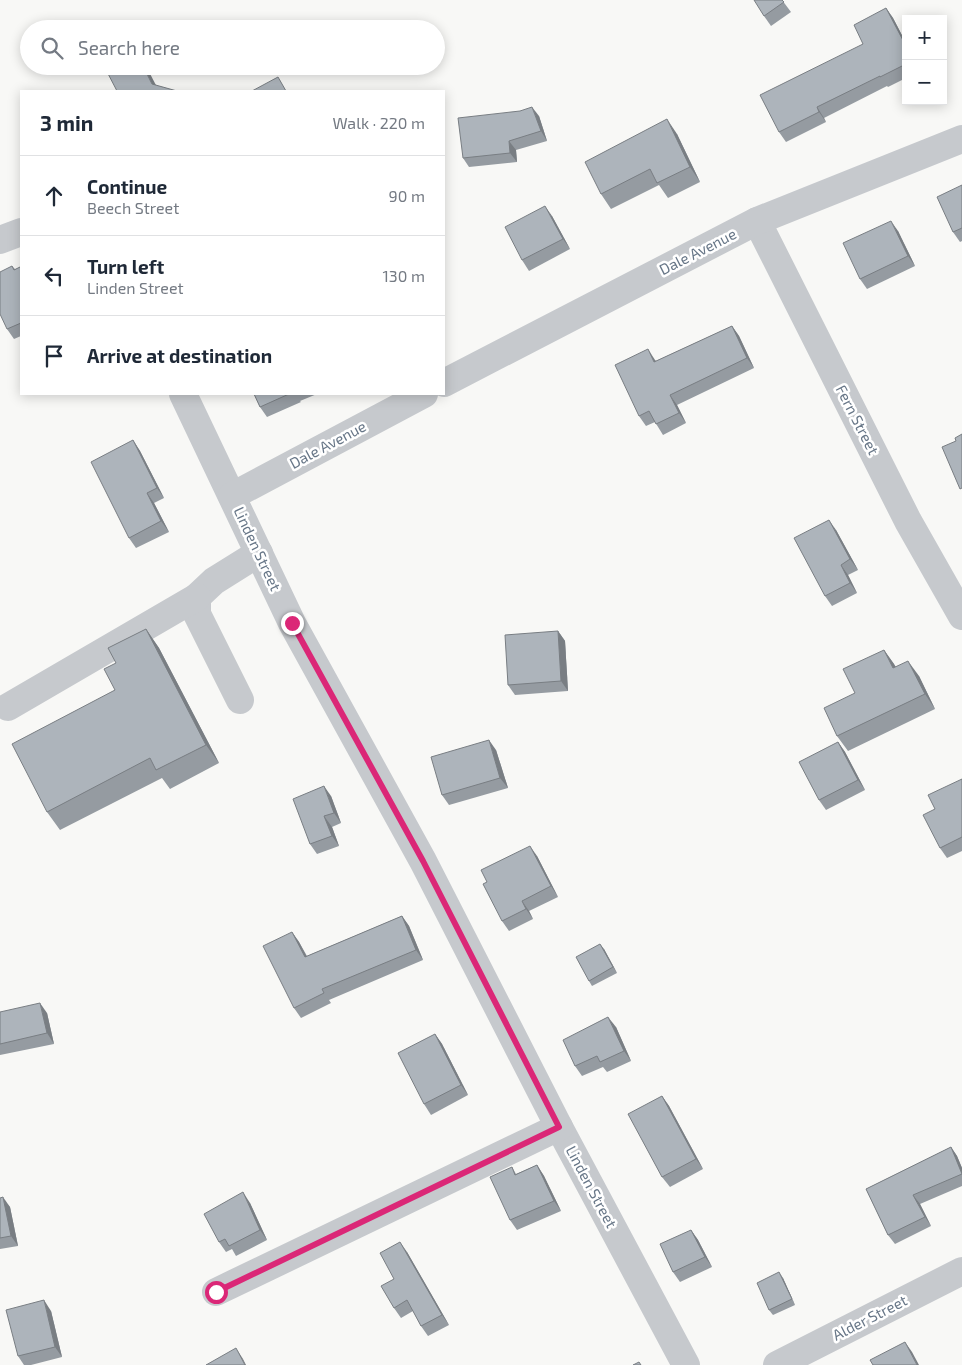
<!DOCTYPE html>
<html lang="en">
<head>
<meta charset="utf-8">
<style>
  body { margin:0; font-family:"Exo 2",sans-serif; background:#f2f2f3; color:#1f2937 }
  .controls { position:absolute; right:15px; top:15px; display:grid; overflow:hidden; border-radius:0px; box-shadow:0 2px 12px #0003 }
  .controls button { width:45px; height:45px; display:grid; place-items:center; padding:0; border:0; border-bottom:1px solid #e0e1e3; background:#fff; color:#1f2937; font:25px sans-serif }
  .stop { position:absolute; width:15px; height:15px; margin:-11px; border:4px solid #db2777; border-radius:50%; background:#fff }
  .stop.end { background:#db2777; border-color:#fff; box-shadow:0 1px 5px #0008 }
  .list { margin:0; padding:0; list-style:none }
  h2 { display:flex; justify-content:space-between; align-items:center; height:65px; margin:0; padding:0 20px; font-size:21px }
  h2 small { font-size:16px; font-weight:400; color:#747a83 }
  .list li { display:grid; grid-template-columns:32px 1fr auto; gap:15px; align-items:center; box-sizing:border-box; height:80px; padding:0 20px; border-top:1px solid #e0e1e3 }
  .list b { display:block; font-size:19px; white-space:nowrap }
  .list p { margin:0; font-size:16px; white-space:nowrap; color:#747a83 }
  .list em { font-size:16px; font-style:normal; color:#747a83 }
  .icon { flex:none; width:28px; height:28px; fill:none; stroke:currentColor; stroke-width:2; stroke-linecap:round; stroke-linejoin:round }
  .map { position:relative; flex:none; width:962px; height:1365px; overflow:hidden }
  .search { position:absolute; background:#fff; box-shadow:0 2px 12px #0003; left:20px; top:20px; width:425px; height:55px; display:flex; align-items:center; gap:12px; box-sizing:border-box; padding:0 18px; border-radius:28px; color:#747a83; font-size:19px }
  .panel { position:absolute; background:#fff; box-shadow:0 2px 12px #0003; left:20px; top:90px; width:425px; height:305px; border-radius:0px }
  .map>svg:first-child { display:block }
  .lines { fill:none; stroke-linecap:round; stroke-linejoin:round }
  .minor { stroke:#c6c9cd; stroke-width:28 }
  .wall { fill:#959ba1 }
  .shaded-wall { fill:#797e83 }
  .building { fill:#adb4bb; stroke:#797e83 }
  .route { stroke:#db2777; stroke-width:6 }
  .labels { text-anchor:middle; stroke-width:5; stroke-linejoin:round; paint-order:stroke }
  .street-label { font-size:15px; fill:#677687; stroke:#fff }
</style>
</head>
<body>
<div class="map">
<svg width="962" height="1365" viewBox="0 0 962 1365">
  <rect width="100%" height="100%" fill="#f8f8f6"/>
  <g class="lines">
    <g class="minor">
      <path d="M757,221L908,521L962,616"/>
      <path d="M0,240L21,232"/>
      <path d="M444,383L757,221L962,139"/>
      <path d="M183,394L292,623L423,861L559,1127L686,1365"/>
      <path d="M232,496L424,394"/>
      <path d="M240,700L197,614V597L214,581L259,553"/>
      <path d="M8,707L197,597"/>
      <path d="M216,1292L559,1127"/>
      <path d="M777,1365L962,1271"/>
    </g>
  </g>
  <g class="wall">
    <path d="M782,0L791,12L771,26L764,16Z"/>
    <path d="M886,8L893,18L906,43V78L888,87L887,86L824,118L826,122L786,142L779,132L863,44Z"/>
    <path d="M539,116L547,141L516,150L517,162L469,167L463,158Z"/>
    <path d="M677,134L700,182L668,198L659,185L611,209L601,194Z"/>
    <path d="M962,185V241L960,242L953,232Z"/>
    <path d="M552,216L570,249L529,271L522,260Z"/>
    <path d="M898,231L915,266L867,289L860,279Z"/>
    <path d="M12,266L15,269H21V336L14,339L7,329Z"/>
    <path d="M732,326L739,336L754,368L677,405L686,423L663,435L655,422L646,426L639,416L655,360L656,361Z"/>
    <path d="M254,394H317L300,401L301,402L267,417L260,407Z"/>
    <path d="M133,440L140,451L164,498L154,503L169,532L136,548L129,538Z"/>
    <path d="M836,530L858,570L848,575L857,593L832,606L825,596Z"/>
    <path d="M146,629L159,648L219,763L170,789L162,778L60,830L47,812L115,690L116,663Z"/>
    <path d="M558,631L565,641L568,691L515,695L508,685Z"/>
    <path d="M884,650L896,667L919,676L935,709L848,751L837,736L855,693Z"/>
    <path d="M838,742L845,752L865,790L826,810L819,800Z"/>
    <path d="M496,750L508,788L449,805L442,795Z"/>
    <path d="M962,779V851L947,858L940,848L935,809Z"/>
    <path d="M331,796L341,823L332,827L339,846L317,854L310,844Z"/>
    <path d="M537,856L558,897L529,911L533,919L509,931L502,921Z"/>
    <path d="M402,916L409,926L423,960L329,1000L331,1003L301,1018L294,1008L292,932L299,942L307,956Z"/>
    <path d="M604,949L617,973L592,986L589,981Z"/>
    <path d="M0,1012L47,1013L54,1044L0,1055Z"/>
    <path d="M616,1027L631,1061L607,1072L603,1067L582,1076L575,1066Z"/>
    <path d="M435,1034L442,1044L468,1095L431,1115L424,1104Z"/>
    <path d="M662,1096L669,1106L703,1169L670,1187L662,1177Z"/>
    <path d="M951,1147L957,1156L962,1168V1186L920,1204L931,1226L895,1244L888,1235L866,1189Z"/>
    <path d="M537,1165L544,1176L561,1211L517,1230L510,1220L512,1167L516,1174Z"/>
    <path d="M0,1198L10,1207L18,1246L0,1249Z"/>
    <path d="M250,1203L267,1240L236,1256L232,1249L226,1252L219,1242Z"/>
    <path d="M691,1230L698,1240L712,1267L680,1282L673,1272Z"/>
    <path d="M407,1252L449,1325L428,1336L421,1326L413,1311L401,1318L394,1308V1279Z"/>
    <path d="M783,1278L795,1305L773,1315L769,1310Z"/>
    <path d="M51,1311L62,1357L31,1365H24L18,1356Z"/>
  </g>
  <g class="shaded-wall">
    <path d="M886,8L893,18L906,43V46Z"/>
    <path d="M143,66H146L159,91L152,84Z"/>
    <path d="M532,107L539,116L547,141L541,131Z"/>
    <path d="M817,107L824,118L826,122L819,112Z"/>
    <path d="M667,119L677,134L700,182L690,167Z"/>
    <path d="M509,141L516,150L517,162L510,153Z"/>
    <path d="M545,206L552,216L570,249L563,239Z"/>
    <path d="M891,221L898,231L915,266L908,256Z"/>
    <path d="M732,326L739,336L754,368L747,358Z"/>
    <path d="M648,349L655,360L661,372L654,362Z"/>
    <path d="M670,395L677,405L686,423L679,413Z"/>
    <path d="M133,440L140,451L164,498L157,488Z"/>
    <path d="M147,493L154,503L169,532L161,521Z"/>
    <path d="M829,520L836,530L858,570L850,559Z"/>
    <path d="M841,565L848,575L857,593L850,583Z"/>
    <path d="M146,629L159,648L219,763L206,745Z"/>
    <path d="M558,631L565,641L568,691L561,681Z"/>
    <path d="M884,650L894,664L904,683L893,668Z"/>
    <path d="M908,661L919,676L935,709L925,694Z"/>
    <path d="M489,740L496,750L508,788L500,778Z"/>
    <path d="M838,742L845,752L865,790L858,780Z"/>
    <path d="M324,786L331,796L341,823L334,813Z"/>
    <path d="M324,816L332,827L339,846L332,836Z"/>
    <path d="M530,846L537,856L558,897L551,886Z"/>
    <path d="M522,901L529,911L533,919L526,909Z"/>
    <path d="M402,916L409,926L423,960L416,950Z"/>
    <path d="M292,932L299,942L312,967L305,957Z"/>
    <path d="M600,944L604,949L617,973L613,967Z"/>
    <path d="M40,1003L47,1013L54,1044L47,1033Z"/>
    <path d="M608,1017L616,1027L631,1061L624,1051Z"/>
    <path d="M435,1034L442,1044L468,1095L461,1085Z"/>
    <path d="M662,1096L669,1106L703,1169L696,1159Z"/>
    <path d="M951,1147L957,1156L962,1168V1174Z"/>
    <path d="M537,1165L544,1176L561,1211L554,1201Z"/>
    <path d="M243,1192L250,1203L267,1240L260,1230Z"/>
    <path d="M913,1195L920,1204L931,1226L925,1217Z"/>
    <path d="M3,1197L10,1207L18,1246L11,1236Z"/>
    <path d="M691,1230L698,1240L712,1267L705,1257Z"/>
    <path d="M400,1242L407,1252L449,1325L442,1315Z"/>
    <path d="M779,1272L783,1278L795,1305L792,1299Z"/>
    <path d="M44,1300L51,1311L62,1357L55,1347Z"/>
    <path d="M905,1342L912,1352L919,1365H917Z"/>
    <path d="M236,1348L243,1359L246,1365H245Z"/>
  </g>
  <g class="building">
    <path d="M754,0H782L784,2L764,16Z"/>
    <path d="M886,8L906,46V64L880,77V76L817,107L819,112L779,132L760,95L863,44L854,25Z"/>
    <path d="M104,66H143L152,84L177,91H117Z"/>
    <path d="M278,77L286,91H252Z"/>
    <path d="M532,107L541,131L509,141L510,153L463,158L458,118L520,111Z"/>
    <path d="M667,119L690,167L657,183L650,169L601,194L585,162Z"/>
    <path d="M962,185V228L953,232L937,197Z"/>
    <path d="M545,206L563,239L522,260L505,227Z"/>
    <path d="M891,221L908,256L860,279L843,243Z"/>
    <path d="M12,266L14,270L20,267L21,269V323L7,329L0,314V272Z"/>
    <path d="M732,326L747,358L670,395L679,413L656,424L649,411L639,416L615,365L648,349L654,362Z"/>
    <path d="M254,394H289L260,407Z"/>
    <path d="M962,434V488L960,489L942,447L956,441L955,438Z"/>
    <path d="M133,440L157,488L147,493L161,521L129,538L91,462Z"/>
    <path d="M829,520L850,559L841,565L850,583L825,596L794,538Z"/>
    <path d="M146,629L206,745L156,770L150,758L47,812L12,744L115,690L104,669L116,663L108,648Z"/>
    <path d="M558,631L561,681L508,685L505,635Z"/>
    <path d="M884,650L893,668L908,661L925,694L837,736L824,708L855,693L843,669Z"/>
    <path d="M489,740L500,778L442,795L431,757Z"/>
    <path d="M838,742L858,780L819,800L799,762Z"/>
    <path d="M962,779V837L940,848L923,815L935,809L928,795Z"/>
    <path d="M324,786L334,813L324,816L332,836L310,844L293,799Z"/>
    <path d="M530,846L551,886L522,901L526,909L502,921L483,884L487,882L481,870Z"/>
    <path d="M402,916L416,950L322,989L324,993L294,1008L263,946L292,932L305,957Z"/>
    <path d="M600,944L613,967L589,981L576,957Z"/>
    <path d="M40,1003L47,1033L0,1044V1012Z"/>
    <path d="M608,1017L624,1051L600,1062L597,1056L575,1066L563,1040Z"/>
    <path d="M435,1034L461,1085L424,1104L398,1053Z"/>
    <path d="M662,1096L696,1159L662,1177L628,1114Z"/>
    <path d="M951,1147L962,1174L913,1195L925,1217L888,1235L866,1189Z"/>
    <path d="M537,1165L554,1201L510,1220L490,1177L512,1167L515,1175Z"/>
    <path d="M243,1192L260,1230L229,1246L225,1239L219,1242L204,1214Z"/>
    <path d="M3,1197L11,1236L0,1238V1198Z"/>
    <path d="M691,1230L705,1257L673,1272L660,1244Z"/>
    <path d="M400,1242L442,1315L421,1326L407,1300L394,1308L381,1286L394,1279L380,1253Z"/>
    <path d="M779,1272L792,1299L769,1310L757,1283Z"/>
    <path d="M44,1300L55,1347L18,1356L6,1310Z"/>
    <path d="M905,1342L917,1365H873L870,1360Z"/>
    <path d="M236,1348L245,1365H206Z"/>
    <path d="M639,1362L641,1365H633Z"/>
  </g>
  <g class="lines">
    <path class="route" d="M216,1292L559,1127L423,861L292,623"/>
  </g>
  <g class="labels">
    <g class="street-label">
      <text transform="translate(698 252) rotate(-27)" y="5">Dale Avenue</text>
      <text transform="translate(857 420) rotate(63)" y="5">Fern Street</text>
      <text transform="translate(328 445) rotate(-28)" y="5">Dale Avenue</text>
      <text transform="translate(257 549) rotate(65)" y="5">Linden Street</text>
      <text transform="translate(591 1187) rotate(62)" y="5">Linden Street</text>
      <text transform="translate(870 1318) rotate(-27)" y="5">Alder Street</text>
    </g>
  </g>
</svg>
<div class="controls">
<button>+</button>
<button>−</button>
</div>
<div class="stop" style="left:216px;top:1292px"></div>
<div class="stop end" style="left:292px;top:623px"></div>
<div class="search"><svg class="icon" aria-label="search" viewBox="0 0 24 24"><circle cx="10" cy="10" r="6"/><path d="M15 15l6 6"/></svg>Search here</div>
<section class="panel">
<h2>3 min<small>Walk · 220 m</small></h2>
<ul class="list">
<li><svg class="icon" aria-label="ahead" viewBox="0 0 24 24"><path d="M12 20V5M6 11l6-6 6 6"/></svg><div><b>Continue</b><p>Beech Street</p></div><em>90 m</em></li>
<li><svg class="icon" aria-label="left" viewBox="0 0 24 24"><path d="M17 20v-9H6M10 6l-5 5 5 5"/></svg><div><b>Turn left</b><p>Linden Street</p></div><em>130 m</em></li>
<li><svg class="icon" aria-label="arrive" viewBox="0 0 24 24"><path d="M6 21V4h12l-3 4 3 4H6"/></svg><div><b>Arrive at destination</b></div></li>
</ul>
</section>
</div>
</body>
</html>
